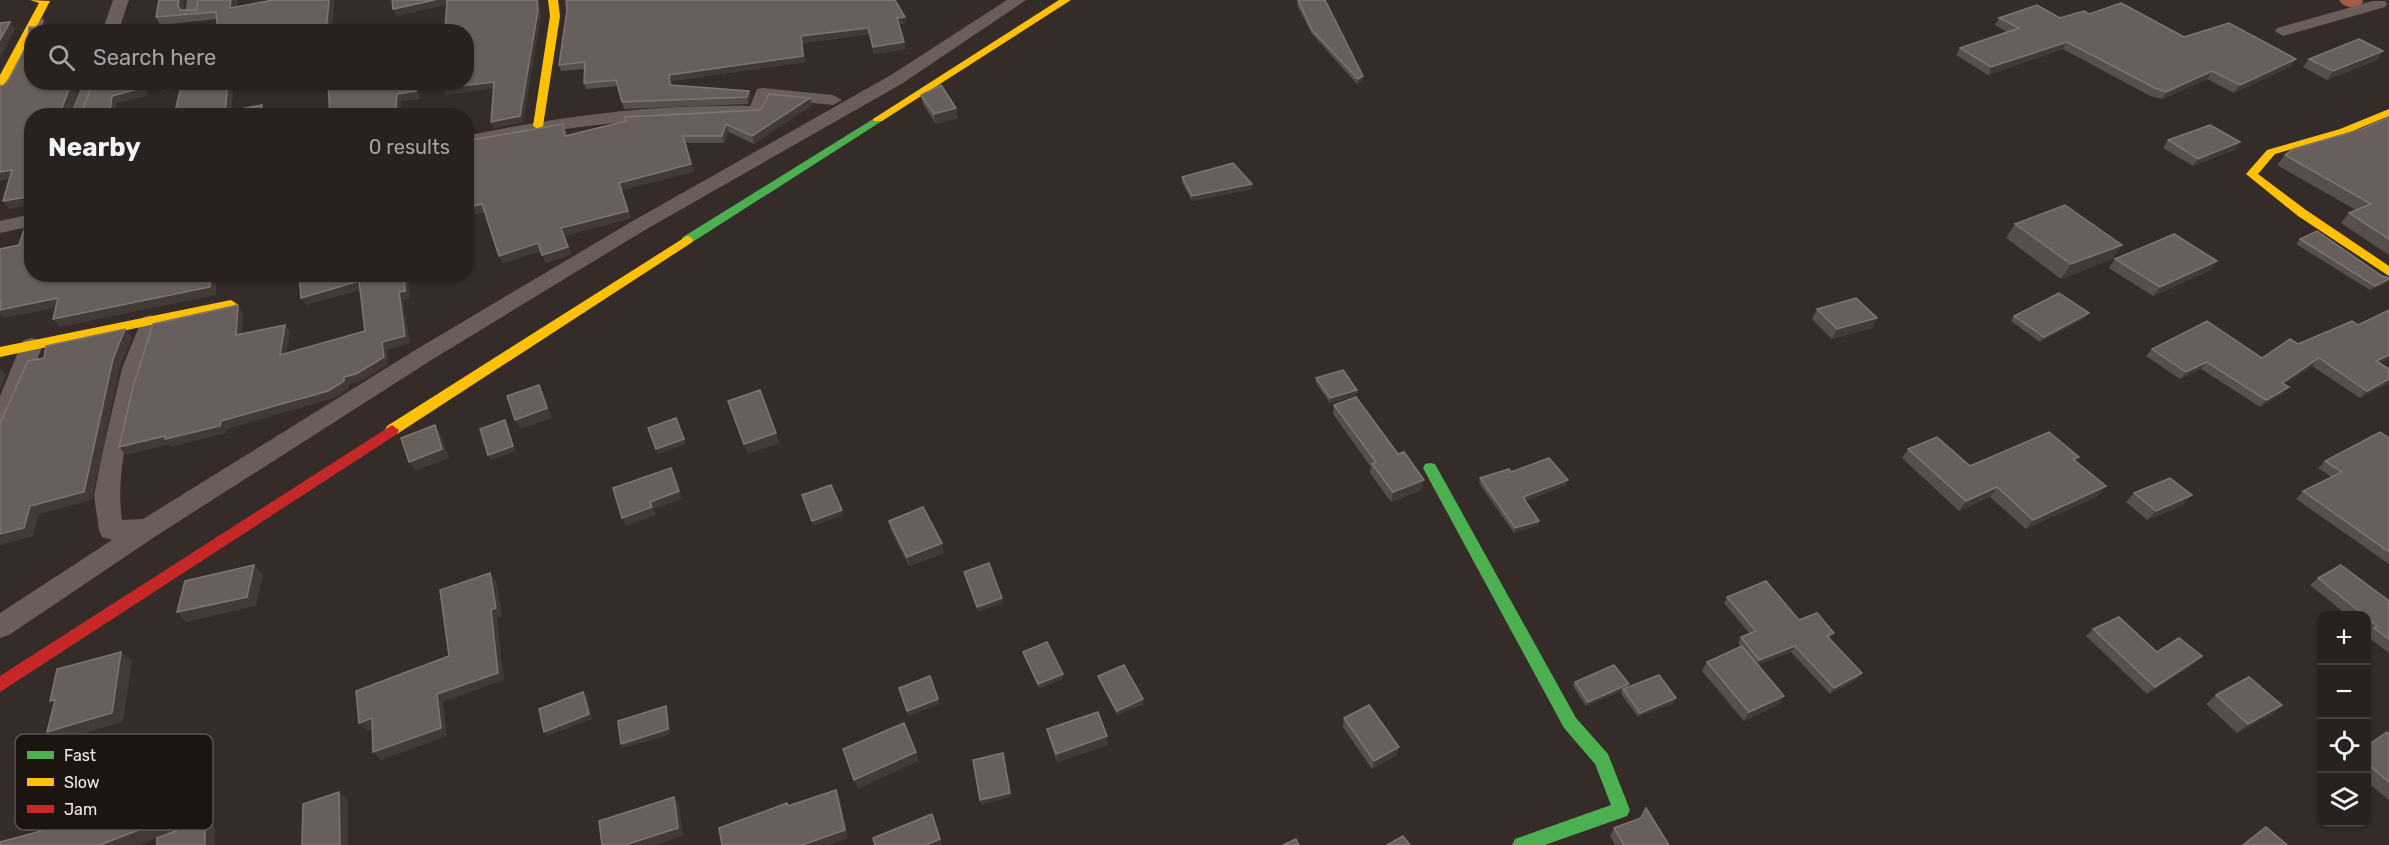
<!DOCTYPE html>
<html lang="en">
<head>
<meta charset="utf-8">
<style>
  body { margin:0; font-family:Rubik,sans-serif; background:#302928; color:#f1f3f6 }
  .controls { position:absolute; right:18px; bottom:18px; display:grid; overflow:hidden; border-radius:12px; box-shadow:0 2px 4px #0004 }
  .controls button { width:54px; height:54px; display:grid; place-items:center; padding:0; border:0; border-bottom:2px solid #443e3d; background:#28211f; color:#f1f3f6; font:30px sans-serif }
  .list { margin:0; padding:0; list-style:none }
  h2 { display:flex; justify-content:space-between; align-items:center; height:78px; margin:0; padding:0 24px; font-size:26px }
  h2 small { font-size:20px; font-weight:400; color:#a5a3a4 }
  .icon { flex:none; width:33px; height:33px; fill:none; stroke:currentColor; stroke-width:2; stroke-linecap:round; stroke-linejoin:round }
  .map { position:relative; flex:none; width:2389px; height:845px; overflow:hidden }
  .search { position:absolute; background:#28211f; box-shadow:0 2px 4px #0004; left:24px; top:24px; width:450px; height:66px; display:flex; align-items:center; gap:15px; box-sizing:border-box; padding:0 21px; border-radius:24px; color:#a5a3a4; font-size:22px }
  .panel { position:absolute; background:#28211f; box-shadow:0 2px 4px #0004; left:24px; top:108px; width:450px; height:174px; border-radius:24px }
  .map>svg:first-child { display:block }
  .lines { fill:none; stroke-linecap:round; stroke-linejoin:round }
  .canal { fill:#a55b46; fill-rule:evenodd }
  .street { fill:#6a5e5a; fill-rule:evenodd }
  .fast { fill:#4caf50; fill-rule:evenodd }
  .slow { fill:#ffc107; fill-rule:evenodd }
  .jam { fill:#c62828; fill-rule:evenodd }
  .wall { fill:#574f4c }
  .shaded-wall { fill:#423a37 }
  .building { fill:#685f5c; stroke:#7e7572; stroke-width:1.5 }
  .key { fill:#1c1411; stroke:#5d5451; stroke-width:1.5 }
  .key-label { font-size:16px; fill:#f5e9e5 }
</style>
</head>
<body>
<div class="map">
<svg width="2389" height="845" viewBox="0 0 2389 845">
  <rect width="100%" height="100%" fill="#352c29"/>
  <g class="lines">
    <path class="canal" d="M2339,0H2362L2363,2L2360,6C2352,8 2344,8 2339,0Z"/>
    <g class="street">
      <path d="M113,0H129L118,32H102Z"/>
      <path d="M187,0H203L199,16H187L185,13Z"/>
      <path d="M1007,0H1026L903,83L645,230L433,359L156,536L9,635L0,638V613L112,540L102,537L99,530L94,496L103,450L122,368L143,317L150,315L157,317L160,322C141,377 113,463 122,520L143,519L417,349L631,222L891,75Z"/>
      <path d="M2373,1H2385L2387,4L2385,7L2283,36L2275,31L2277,28Z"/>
      <path d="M83,82H100L87,116H69Z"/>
      <path d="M763,88L833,95L842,100L833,105L770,99L763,115L757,116C659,115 562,126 466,147V136C559,116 655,104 750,106L757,89Z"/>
      <path d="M32,214V226L0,233V221Z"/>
      <path d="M32,338L40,340L43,345L11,423L8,429L0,431V396L21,345L24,340Z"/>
    </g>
    <g class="fast">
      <path d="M878,116L882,117V121L691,243H683L681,240L683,237Z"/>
      <path d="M1430,463L1435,464L1576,718L1608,754L1630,810L1627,816L1545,845H1512L1515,839L1611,805L1595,764L1564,728L1423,468L1425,464Z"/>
    </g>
    <g class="slow">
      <path d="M30,0L50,1L34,32H32V35L5,85L0,88V75L39,3Z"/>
      <path d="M548,0H558L560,16L543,126L538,129L533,126L550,16Z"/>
      <path d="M1059,0H1071L882,121H874L873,119Z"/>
      <path d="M2389,109V116L2348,133L2275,154L2258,174L2306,210L2389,266V276L2298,216L2246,174L2267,150L2340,129Z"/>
      <path d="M687,236L691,237L693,240L691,243L397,434H387L385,430L387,426Z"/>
      <path d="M231,300L237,304L235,307L0,357V347Z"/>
    </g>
    <path class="jam" d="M392,425L399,430L397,434L0,692V676Z"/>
  </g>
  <g class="wall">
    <path d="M198,0H237L236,7L273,0H334L331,32L217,19L160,25L156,17L183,10H196Z"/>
    <path d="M1298,0L1362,81L1357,84L1312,34L1297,5Z"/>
    <path d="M567,10L906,23L899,24L906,49L874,54L869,34L803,43L805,62L672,81V85L749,91L751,97L748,104L624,109L618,86L586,89L584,83L585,69L561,71L559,65Z"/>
    <path d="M2089,14L2184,37L2296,59L2291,66L2234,93L2207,79L2162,99L2150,96L2063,49L1988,75L1956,55L1960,48L2007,32L1995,25L1999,18H2060Z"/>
    <path d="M2309,59L2377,60L2327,80L2303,67Z"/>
    <path d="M921,95L956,108L958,118L936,124L923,104Z"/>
    <path d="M812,105L754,144L729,132L724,143H686L694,172L622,190L631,218L564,236L571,254L546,263L541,251L503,263L485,212L466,216V141L563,124L566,131L567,136L761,110Z"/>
    <path d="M2389,117V255L2341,223L2349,213L2356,210L2277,165L2285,155L2362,129Z"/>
    <path d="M2168,140L2240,142L2234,150L2193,166L2163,148Z"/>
    <path d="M1182,177L1252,184V189L1192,201L1182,182Z"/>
    <path d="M2015,224L2122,245L2112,259L2061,279L2006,238Z"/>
    <path d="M2300,239L2382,276L2389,278V280L2386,283L2370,290L2296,244Z"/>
    <path d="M2115,259L2211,270L2153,296L2109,268Z"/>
    <path d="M1817,309L1877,318L1872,328L1832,339L1812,319Z"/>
    <path d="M2014,316L2085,318L2040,342L2011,321Z"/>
    <path d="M2298,344L2380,363L2389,369V383L2360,398L2312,366L2284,384L2282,394L2260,407L2201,369L2180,379L2146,356L2152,349L2262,358Z"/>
    <path d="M1316,378L1357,390L1356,395L1330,403L1316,383Z"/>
    <path d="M1334,405L1422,490L1391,502L1370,473L1371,467L1333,414Z"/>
    <path d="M2389,438V564L2296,499L2303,491L2331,477L2318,468L2325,461Z"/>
    <path d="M1908,449L1970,466L2079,457L2075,461L2106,486L2098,496L2026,529L1990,497L1959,511L1902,458Z"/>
    <path d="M1511,472L1566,485L1525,501L1539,521L1538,525L1514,533L1479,483L1480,478Z"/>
    <path d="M2134,493L2183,505L2147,520L2126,502Z"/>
    <path d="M889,521L944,553L909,566L891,530Z"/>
    <path d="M2318,578L2389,601V653L2367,636L2369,633L2367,631V615H2347L2310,585Z"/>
    <path d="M1727,597L1799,620L1829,639L1862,673L1857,679L1830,694L1791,652L1758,665L1778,705L1744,721L1702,671L1707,662L1741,647L1738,643L1741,637L1750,634L1724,603Z"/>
    <path d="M2093,629L2157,652L2202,656L2194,664L2147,694L2086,636Z"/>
    <path d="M1023,652L1063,679L1039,688L1024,656Z"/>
    <path d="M1098,676L1143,699V704L1117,715L1099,680Z"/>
    <path d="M1575,682L1628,687L1674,703L1638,717L1621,694L1622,691L1586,706L1573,686Z"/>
    <path d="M2216,695L2282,705L2272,714L2237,733L2206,704Z"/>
    <path d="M1344,718L1397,755L1372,769L1343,727Z"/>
    <path d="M1047,729L1107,736L1108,745L1057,762L1049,738Z"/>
    <path d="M2389,734V800L2367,782V746Z"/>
    <path d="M1646,808L1669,845H1615L1610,836L1614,828L1641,818Z"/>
  </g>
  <g class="shaded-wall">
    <path d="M179,0H185L183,13L185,17L178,5Z"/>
    <path d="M231,0H237L234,16L230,8Z"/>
    <path d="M329,0H334L331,32H326Z"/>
    <path d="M435,0H448L450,4L397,16L393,9Z"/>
    <path d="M537,0H539L541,16L523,123L494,128L491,122Z"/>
    <path d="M905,17L906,23L898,24L897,18Z"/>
    <path d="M43,19L49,26L47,32H39Z"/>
    <path d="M10,22L15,29L0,58V40Z"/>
    <path d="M868,28L869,34L803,43L805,62L672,81V92L670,85L669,75L801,36Z"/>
    <path d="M904,42L906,49L874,54L873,47Z"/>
    <path d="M2067,42L2063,49L1988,75L1991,67Z"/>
    <path d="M2383,51L2377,60L2327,80L2333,71Z"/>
    <path d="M32,56L31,82L26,75Z"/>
    <path d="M2296,59L2291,66L2234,93L2240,85Z"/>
    <path d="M2212,71L2207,79L2162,99L2166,92Z"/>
    <path d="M1363,76L1362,81L1357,84L1358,79Z"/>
    <path d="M72,82H81L68,116L61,110Z"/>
    <path d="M143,82H151L146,96L117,103L115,116H87L112,96Z"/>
    <path d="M171,82H184L188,88L163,92L158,85Z"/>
    <path d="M228,82H234L231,116L225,112Z"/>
    <path d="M415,82H417L420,99L401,101L400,116H395L397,94Z"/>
    <path d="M494,82L497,88L446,95L443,88Z"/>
    <path d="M749,91L751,97L748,104L747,97Z"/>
    <path d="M810,98L812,105L754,144L752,136Z"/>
    <path d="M262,105L266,112V116H261Z"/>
    <path d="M956,108L958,118L936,124L934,114Z"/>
    <path d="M563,124L566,131L568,144L565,136Z"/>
    <path d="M726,124L729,132L724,143L722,136Z"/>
    <path d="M683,136L694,172L622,190L631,218L564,236L571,254L546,263L542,255L561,228L619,183Z"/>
    <path d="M2240,142L2234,150L2193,166L2198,159Z"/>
    <path d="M12,170L18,177L0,181V172Z"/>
    <path d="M1252,184V189L1192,201V196Z"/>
    <path d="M32,196V205L9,209L3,201Z"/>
    <path d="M482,204L486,211L466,216V208Z"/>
    <path d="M538,243L541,251L503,263L499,256Z"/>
    <path d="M2122,245L2112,259L2061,279L2071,264Z"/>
    <path d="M2217,261L2211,270L2153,296L2160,287Z"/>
    <path d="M210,274H216V295L60,327L53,319Z"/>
    <path d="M284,274H302L303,276L287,280Z"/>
    <path d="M404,274H408L410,298L403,300L410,343L387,350L388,364L361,381L349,384V388L334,398L227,429L226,433L171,447L169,444L126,455L119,447L221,421L344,377L382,342Z"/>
    <path d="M2389,279L2386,283L2370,290L2375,286Z"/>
    <path d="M359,281L364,289L306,305L301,298Z"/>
    <path d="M58,298L65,306L4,318L0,314V310Z"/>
    <path d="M238,305L243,313L242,342L236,335Z"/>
    <path d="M2089,313L2085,318L2040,342L2044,337Z"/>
    <path d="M1877,318L1872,328L1832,339L1837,329Z"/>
    <path d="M285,325L290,332L285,362L280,355Z"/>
    <path d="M125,329L132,337L120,367L92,500L39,514L33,536L0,545V534L30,506Z"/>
    <path d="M2389,355V359L2369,368L2376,361Z"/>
    <path d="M2319,358L2312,366L2275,390L2282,383Z"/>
    <path d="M2207,362L2201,369L2180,379L2186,372Z"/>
    <path d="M0,368L6,375L0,390Z"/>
    <path d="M2389,379V383L2360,398L2367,391Z"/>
    <path d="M539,385L544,395L552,418L521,429L515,420Z"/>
    <path d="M2289,387L2282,394L2260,407L2266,400Z"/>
    <path d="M1357,390L1356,395L1330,403V398Z"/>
    <path d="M676,418L686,444L658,454L656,449Z"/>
    <path d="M505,420L507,425L516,451L491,460L488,455Z"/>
    <path d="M435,425L441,435L449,458L415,471L409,462Z"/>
    <path d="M776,433L780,443L748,454L744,444Z"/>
    <path d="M671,468L675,476L682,499L654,509L656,515L626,526L622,518L650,502Z"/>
    <path d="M1424,480L1422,490L1391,502L1393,492Z"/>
    <path d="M1568,480L1566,485L1521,502L1523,497Z"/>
    <path d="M2106,486L2098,496L2026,529L2033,520Z"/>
    <path d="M1997,487L1990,497L1959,511L1966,501Z"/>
    <path d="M2192,495L2183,505L2147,520L2156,511Z"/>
    <path d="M842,510L843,515L814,526L812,521Z"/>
    <path d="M1539,521L1538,525L1514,533L1515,528Z"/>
    <path d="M942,543L944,553L909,566L907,557Z"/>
    <path d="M254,565L263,575L256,606L186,622L177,612Z"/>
    <path d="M490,573L496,581L502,616L497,618L504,680L443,702L447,736L381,760L373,752L491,610Z"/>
    <path d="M1002,598L1003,603L978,612L977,607Z"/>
    <path d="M1834,633L1830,639L1827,636Z"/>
    <path d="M1795,646L1791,652L1756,666L1759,660Z"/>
    <path d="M121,652L132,661L123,722L59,741L47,732Z"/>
    <path d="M2202,656L2194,664L2147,694L2155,687Z"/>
    <path d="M1862,673L1857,679L1830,694L1834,688Z"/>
    <path d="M1063,674V679L1039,688L1038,684Z"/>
    <path d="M1629,684L1627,689H1623L1622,691L1586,706L1588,702Z"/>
    <path d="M583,692L587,696L592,719L547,736L544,732Z"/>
    <path d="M1784,696L1778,705L1744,721L1749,712Z"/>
    <path d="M1676,698L1674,703L1638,717L1640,713Z"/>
    <path d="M938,699L939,704L908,716L907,711Z"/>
    <path d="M1143,699V704L1117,715V711Z"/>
    <path d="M2282,705L2272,714L2237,733L2248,724Z"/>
    <path d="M666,706L668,711L671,734L624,748L621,744Z"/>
    <path d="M372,718L379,726L367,731L359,723Z"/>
    <path d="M1107,736L1108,745L1057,762L1056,754Z"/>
    <path d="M1399,747L1397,755L1372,769L1374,761Z"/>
    <path d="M916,752L919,761L858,789L854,780Z"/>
    <path d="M1003,753L1011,797L981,805L980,800Z"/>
    <path d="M171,770L184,781L185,827L139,845H100Z"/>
    <path d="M836,790L840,799L848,838L829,845H802Z"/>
    <path d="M339,792L348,800V845H340Z"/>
    <path d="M674,797L679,805L683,836L656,845H625Z"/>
    <path d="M205,820L215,827V845H205Z"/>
    <path d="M940,839L942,845H926Z"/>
  </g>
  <g class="building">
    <path d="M159,0H179L178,5L180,10H196L198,0H231L230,8L273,0H329L326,32H218L216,12L156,17Z"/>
    <path d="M392,0H435L393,9Z"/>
    <path d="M447,0H537L538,10L520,116L491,122L494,82L443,88V82H466V32H445Z"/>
    <path d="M566,0H895L905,17L897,18L904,42L873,47L868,28L801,36L803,56L669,75L670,85L749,91L747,97L622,102L616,80L584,83L585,62L559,65L567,10Z"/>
    <path d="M1298,0H1325L1363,76L1358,79L1312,30Z"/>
    <path d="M2121,3L2184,37L2229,23L2296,59L2240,85L2212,71L2166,92L2155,88L2067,42L1991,67L1960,48L2019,28L1999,18L2037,5L2060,18L2084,11L2089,14Z"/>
    <path d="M43,19L39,32H32V56L26,75L32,74V82H72L61,110H83L93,82H143L140,88L112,96L110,110L87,116H32V196L3,201L12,170L0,172V86L4,85L9,79L28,43L29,27H36Z"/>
    <path d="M10,22L0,40V23Z"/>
    <path d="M2359,39L2383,51L2333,71L2309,59Z"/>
    <path d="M158,82H171L158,85Z"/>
    <path d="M182,82H228L225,112L262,105L261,116H174Z"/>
    <path d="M328,82H415L416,91L397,94L395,116H330Z"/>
    <path d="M941,85L956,108L934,114L921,95Z"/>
    <path d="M769,94L810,98L752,136L726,124L722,136H683L691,164L619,183L628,211L561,228L568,247L542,255L538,243L499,256L482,204L466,208V141L563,124L565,136L626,121L625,117L761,110Z"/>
    <path d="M2389,117V239L2349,213L2371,204L2285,155L2293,149L2362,129Z"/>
    <path d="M2210,125L2240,142L2198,159L2168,140Z"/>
    <path d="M1233,163L1252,184L1192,196L1182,177Z"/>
    <path d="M2065,205L2122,245L2071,264L2015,224Z"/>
    <path d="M32,207V274H210V287L53,319L58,298L0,310L1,300H0V249L19,245Z"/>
    <path d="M2317,231L2382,276L2389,278V279L2375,286L2300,239Z"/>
    <path d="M2174,234L2217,261L2160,287L2115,259Z"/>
    <path d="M299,274H404L405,291L399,292L405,336L382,342L384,357L356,374L344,377V381L328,391L221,421L220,426L165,439V436L119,447L133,387L153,324L238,305L236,335L285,325L280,355L365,331L359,281L301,298Z"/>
    <path d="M2059,293L2089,313L2044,337L2014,316Z"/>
    <path d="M1856,298L1877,318L1837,329L1817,309Z"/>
    <path d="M2389,310V355L2376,361L2389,369V379L2367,391L2319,358L2282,383L2289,387L2266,400L2207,362L2186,372L2152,349L2207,321L2262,358L2290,339L2298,344L2352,321L2358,325Z"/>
    <path d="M125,329L113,359L84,492L30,506L24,528L0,534V423L28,361L44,358L46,346Z"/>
    <path d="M1343,370L1357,390L1330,398L1316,378Z"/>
    <path d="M539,385L547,408L515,420L507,396Z"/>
    <path d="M760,390L776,433L744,444L728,401Z"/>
    <path d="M1356,397L1398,454L1404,452L1424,480L1393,492L1372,464L1376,462L1334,405Z"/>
    <path d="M676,418L684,439L656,449L648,428Z"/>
    <path d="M505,420L513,446L488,455L480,429Z"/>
    <path d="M435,425L442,449L409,462L401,438Z"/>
    <path d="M2049,432L2079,457L2073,459L2106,486L2033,520L1997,487L1966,501L1908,449L1937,437L1970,466Z"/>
    <path d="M2380,432L2389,438V552L2303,491L2342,472L2325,461Z"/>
    <path d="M1549,458L1568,480L1523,497L1539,521L1515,528L1480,478L1509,469L1511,472Z"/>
    <path d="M671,468L679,491L650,502L652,507L622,518L613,488Z"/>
    <path d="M2170,478L2192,495L2156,511L2134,493Z"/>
    <path d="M831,485L842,510L812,521L802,495Z"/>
    <path d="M923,507L942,543L907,557L889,521Z"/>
    <path d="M989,563L1002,598L977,607L964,572Z"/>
    <path d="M254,565L247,597L177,612L185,581Z"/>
    <path d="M2341,565L2389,601V639L2374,628L2377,626L2367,618V615H2364L2318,578Z"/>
    <path d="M490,573L496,608L491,610L498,673L437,694L441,728L373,752L372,718L359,723L356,691L449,656L440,590Z"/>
    <path d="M1766,581L1799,620L1817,613L1834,633L1827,636L1862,673L1834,688L1795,646L1759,660L1741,637L1756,631L1727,597Z"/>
    <path d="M2119,617L2157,652L2179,638L2202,656L2155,687L2093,629Z"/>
    <path d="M1047,642L1063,674L1038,684L1023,652Z"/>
    <path d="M1742,646L1784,696L1749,712L1707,662Z"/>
    <path d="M121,652L112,713L47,732L55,700L50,701L57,669Z"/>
    <path d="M1124,665L1143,699L1117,711L1098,676Z"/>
    <path d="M1614,665L1629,684L1588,702L1575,682Z"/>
    <path d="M1659,675L1676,698L1640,713L1623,689Z"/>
    <path d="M930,676L938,699L907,711L899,688Z"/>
    <path d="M2249,677L2282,705L2248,724L2216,695Z"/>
    <path d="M583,692L589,714L544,732L539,709Z"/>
    <path d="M1369,705L1399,747L1374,761L1344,718Z"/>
    <path d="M666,706L668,729L621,744L618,721Z"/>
    <path d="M1098,712L1107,736L1056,754L1047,729Z"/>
    <path d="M904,723L916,752L854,780L843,749Z"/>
    <path d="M2387,732L2389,734V782L2367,764V746Z"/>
    <path d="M1003,753L1010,793L980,800L973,760Z"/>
    <path d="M171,770L172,817L100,845H0V842L45,830V818Z"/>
    <path d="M836,790L845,830L802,845H722L719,828L787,803L788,806Z"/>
    <path d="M339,792L340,845H302L303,804Z"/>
    <path d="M674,797L678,828L625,845H602L599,821Z"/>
    <path d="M1646,808L1669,845H1624L1614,828L1641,818Z"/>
    <path d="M932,814L940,839L926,845H875L873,838Z"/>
    <path d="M205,820V845H157V838Z"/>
    <path d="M2266,827L2287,845H2243Z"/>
    <path d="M1403,836L1410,845H1387Z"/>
    <path d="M1296,839L1299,845H1283Z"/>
  </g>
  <rect x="15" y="734" width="198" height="96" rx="9" class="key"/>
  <rect x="27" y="751" width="27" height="8" fill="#4caf50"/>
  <rect x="27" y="778" width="27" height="8" fill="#ffc107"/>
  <rect x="27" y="805" width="27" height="8" fill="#c62828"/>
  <g class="key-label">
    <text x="64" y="761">Fast</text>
    <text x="64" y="788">Slow</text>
    <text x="64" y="815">Jam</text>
  </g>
</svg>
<div class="controls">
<button>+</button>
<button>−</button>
<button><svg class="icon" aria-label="locate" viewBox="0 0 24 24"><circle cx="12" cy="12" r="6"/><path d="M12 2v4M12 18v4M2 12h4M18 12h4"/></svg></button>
<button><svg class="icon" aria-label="layers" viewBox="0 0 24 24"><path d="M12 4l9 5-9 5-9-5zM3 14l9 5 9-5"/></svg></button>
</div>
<div class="search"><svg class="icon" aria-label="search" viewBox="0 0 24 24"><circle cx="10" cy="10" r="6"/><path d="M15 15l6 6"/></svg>Search here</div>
<section class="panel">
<h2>Nearby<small>0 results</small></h2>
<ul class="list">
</ul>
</section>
</div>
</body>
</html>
